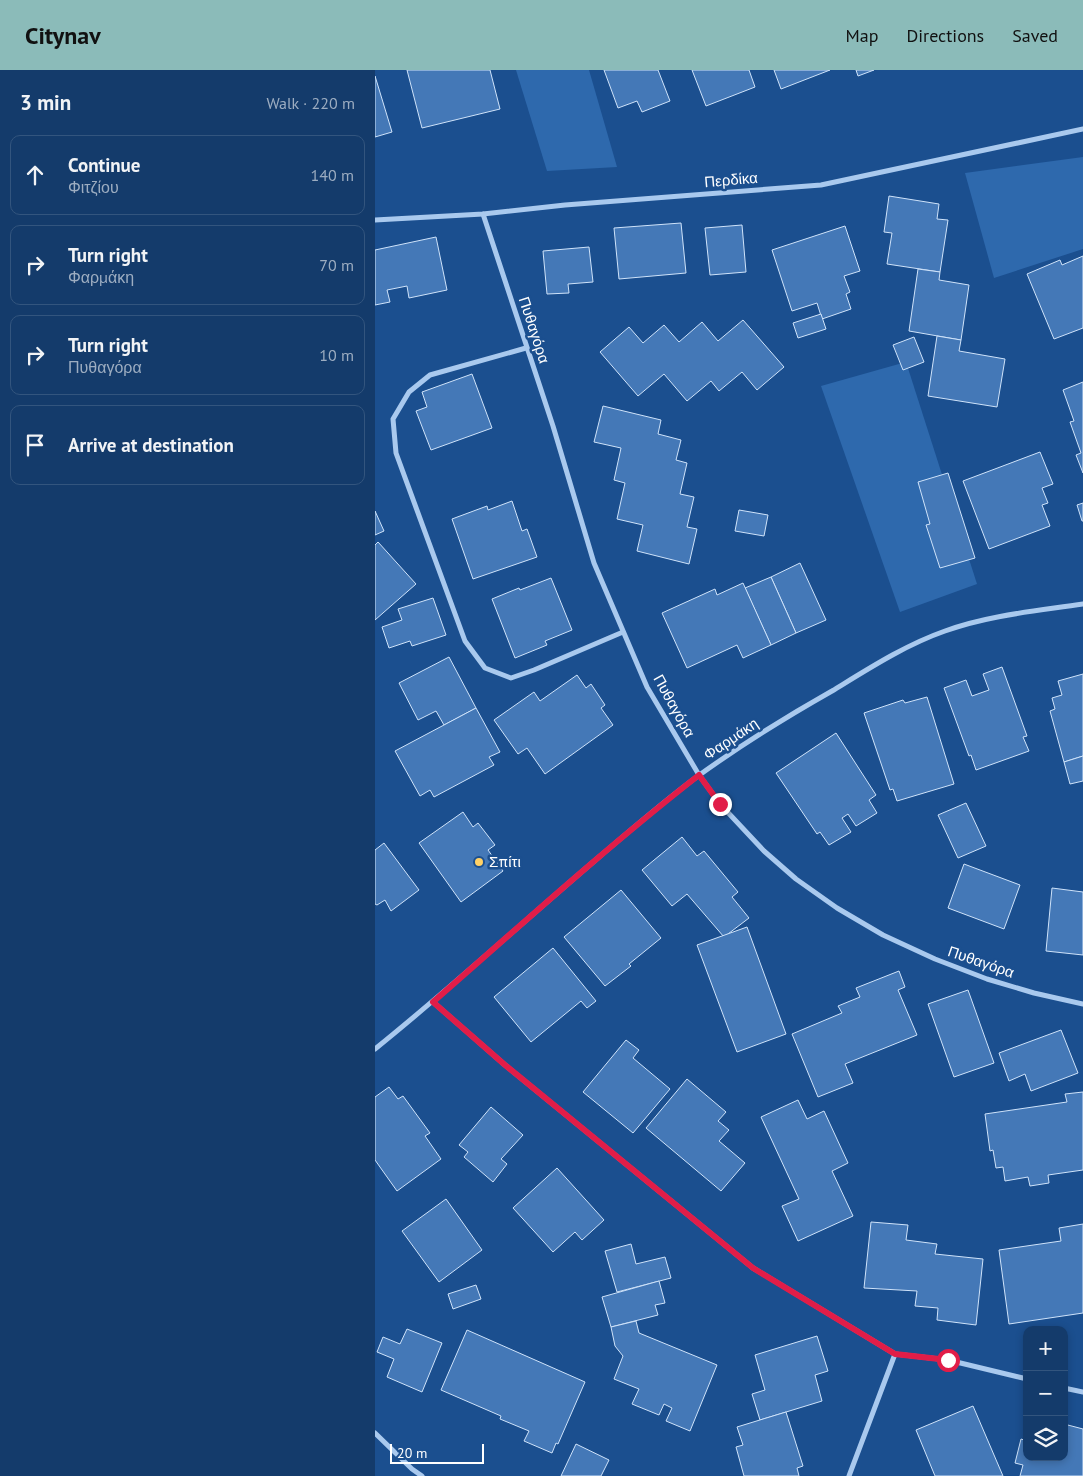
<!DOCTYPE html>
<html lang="en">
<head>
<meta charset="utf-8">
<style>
  body { margin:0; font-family:"PT Sans",sans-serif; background:#214673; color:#f1f3f6 }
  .controls { position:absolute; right:15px; bottom:15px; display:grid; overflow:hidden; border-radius:10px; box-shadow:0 2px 8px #0003 }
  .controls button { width:45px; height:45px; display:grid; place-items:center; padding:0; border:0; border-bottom:1px solid #33557e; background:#143b6b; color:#f1f3f6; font:25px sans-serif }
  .scale { position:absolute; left:15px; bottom:12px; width:94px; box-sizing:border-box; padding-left:5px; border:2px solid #fff; border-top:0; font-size:14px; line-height:18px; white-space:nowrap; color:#fff; -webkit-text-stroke:4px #1b4f8f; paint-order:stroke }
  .stop { position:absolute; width:15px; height:15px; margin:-11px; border:4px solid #e11d48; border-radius:50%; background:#fff }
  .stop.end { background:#e11d48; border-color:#fff; box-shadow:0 1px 5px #0008 }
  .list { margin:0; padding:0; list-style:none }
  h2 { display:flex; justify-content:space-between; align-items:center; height:65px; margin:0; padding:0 20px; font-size:21px }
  h2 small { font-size:16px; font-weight:400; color:#9dadc1 }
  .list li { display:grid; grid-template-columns:32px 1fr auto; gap:15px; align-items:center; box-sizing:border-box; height:80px; margin:0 10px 10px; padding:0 10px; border:1px solid #33557e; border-radius:10px }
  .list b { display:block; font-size:19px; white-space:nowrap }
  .list p { margin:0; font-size:16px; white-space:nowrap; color:#9dadc1 }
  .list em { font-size:16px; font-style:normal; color:#9dadc1 }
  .icon { flex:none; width:28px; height:28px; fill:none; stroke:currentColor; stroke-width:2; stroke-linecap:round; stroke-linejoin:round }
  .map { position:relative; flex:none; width:708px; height:1406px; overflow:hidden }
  header { display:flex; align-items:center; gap:30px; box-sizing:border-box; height:70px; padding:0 25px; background:#8bbbb9; color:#111 }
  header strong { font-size:24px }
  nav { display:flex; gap:28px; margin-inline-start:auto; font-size:18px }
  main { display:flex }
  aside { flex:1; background:#143b6b }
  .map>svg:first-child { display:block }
  .green { fill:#2e69ad }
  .building { fill:#4478b7; stroke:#cfe3fa }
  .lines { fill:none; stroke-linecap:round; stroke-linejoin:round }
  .street { stroke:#a9c9ee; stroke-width:5 }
  .route { stroke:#e11d48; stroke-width:6 }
  .poi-dot { fill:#ffd166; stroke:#1b4f8f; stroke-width:2 }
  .labels { text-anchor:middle; stroke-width:5; stroke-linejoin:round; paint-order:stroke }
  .street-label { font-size:15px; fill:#fff; stroke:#1b4f8f }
  .poi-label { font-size:15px; fill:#fff; stroke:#1b4f8f; text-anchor:start }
</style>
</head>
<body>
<header>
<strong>Citynav</strong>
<nav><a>Map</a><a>Directions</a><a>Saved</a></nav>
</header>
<main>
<aside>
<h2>3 min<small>Walk · 220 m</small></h2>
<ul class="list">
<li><svg class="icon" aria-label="ahead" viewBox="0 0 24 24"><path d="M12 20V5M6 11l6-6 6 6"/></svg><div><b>Continue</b><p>Φιτζίου</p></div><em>140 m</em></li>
<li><svg class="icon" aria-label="right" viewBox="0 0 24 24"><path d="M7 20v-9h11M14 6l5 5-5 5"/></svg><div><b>Turn right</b><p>Φαρμάκη</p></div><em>70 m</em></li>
<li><svg class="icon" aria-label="right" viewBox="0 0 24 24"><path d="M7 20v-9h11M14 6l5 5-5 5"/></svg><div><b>Turn right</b><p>Πυθαγόρα</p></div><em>10 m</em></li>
<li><svg class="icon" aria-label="arrive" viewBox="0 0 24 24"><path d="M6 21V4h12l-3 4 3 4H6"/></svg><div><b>Arrive at destination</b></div></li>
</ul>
</aside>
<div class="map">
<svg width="708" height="1406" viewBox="0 0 708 1406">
  <rect width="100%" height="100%" fill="#1b4f8f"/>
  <g class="green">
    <path d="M141,0H214L242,97L172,101Z"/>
    <path d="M708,87V179L619,208L590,103Z"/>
    <path d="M531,292L602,514L525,542L446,316Z"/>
  </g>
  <g class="building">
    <path d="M32,0H115L125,39L47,58Z"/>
    <path d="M229,0H283L295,31L267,42L262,31L243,38Z"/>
    <path d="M317,0H374L380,17L331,36Z"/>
    <path d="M399,0H455L406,19Z"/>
    <path d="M481,0H499L483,6Z"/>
    <path d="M0,6L17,62L0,67Z"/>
    <path d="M514,126L564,134L562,149L573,150L565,202L512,194L517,163L509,162Z"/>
    <path d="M306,153L311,203L244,209L239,158Z"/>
    <path d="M367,155L371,202L335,205L330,158Z"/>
    <path d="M470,156L485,201L469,206L475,222L471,224L476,239L447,249L442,233L417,241L397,180Z"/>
    <path d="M61,167L72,220L34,228L32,216L12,220L15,232L0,235V180Z"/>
    <path d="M214,177L218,212L193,214L194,223L172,224L168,181Z"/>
    <path d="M708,186V258L679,269L652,204L685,190L687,195Z"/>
    <path d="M543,199L565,202L564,210L594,215L586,270L534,261Z"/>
    <path d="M446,244L451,259L423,268L418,253Z"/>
    <path d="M368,250L409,297L382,320L367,302L344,321L336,311L312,331L289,304L263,326L225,282L254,257L268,273L289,255L304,272L327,252L343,271Z"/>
    <path d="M562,266L586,270L584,281L630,289L622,337L553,326Z"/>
    <path d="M539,267L549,292L528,300L518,275Z"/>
    <path d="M97,304L117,358L56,380L41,341L52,337L47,322Z"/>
    <path d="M708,312V403L701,385L706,383L695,352L699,351L688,320Z"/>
    <path d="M228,336L286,350L283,364L306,370L301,390L312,393L305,424L319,427L312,457L322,459L314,494L262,481L268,455L242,449L250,413L239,410L246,378L219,372Z"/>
    <path d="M665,382L678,414L667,418L673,433L667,435L675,456L614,479L588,411Z"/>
    <path d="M573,403L600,488L565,498L551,455L555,454L543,412Z"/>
    <path d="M137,431L147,461L152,459L162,487L98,509L77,449L112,436L113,440Z"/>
    <path d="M708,433V451H707L702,435Z"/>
    <path d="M364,440L393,445L389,466L360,461Z"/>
    <path d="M0,441L9,461L0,465Z"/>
    <path d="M3,472L41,514L0,550V475Z"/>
    <path d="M425,493L451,550L421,563L396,507Z"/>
    <path d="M396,507L421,563L396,575L370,518Z"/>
    <path d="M176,508L197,560L170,571L172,575L140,588L117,529L144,518L145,520Z"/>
    <path d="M368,513L396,575L368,588L362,575L312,598L287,543L340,519L342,525Z"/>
    <path d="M58,528L71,565L37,576L35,571L14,578L7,557L27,550L23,539Z"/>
    <path d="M74,587L101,638L69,655L61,641L43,650L24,613Z"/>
    <path d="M627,597L652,666L648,667L654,681L601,700L596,685L594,686L569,618L591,610L597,626L614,620L608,604Z"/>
    <path d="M708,604V686L689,692L675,641L680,639L677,628L687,625L683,611Z"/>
    <path d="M202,605L211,618L216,614L230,635L226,638L238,655L170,704L152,678L143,684L119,650L159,622L165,631Z"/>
    <path d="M552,627L579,714L522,731L518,719L515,720L489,643L528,630L530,633Z"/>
    <path d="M101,638L125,682L114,687L119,695L59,727L55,720L45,726L20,681Z"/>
    <path d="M461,663L501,725L494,730L502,743L481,756L473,744L467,748L476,762L454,775L445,762L442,764L401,703Z"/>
    <path d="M708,686V711L695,714L689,692Z"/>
    <path d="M591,733L611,776L583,788L563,745Z"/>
    <path d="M88,742L98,757L103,753L120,775L113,780L128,801L86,832L44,773Z"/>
    <path d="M307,767L322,786L329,781L363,822L357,827L374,848L349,867L312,824L297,836L267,800Z"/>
    <path d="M9,773L44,820L16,841L10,830L2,835L0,834V780Z"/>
    <path d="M589,794L645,815L629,859L573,838Z"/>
    <path d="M677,818L708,822V885L671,881Z"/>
    <path d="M246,820L286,868L254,894L256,896L230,916L189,867Z"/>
    <path d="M372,857L411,964L362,982L322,875Z"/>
    <path d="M178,878L221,931L212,938L206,931L156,972L119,927Z"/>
    <path d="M524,901L530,917L523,920L542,965L470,994L478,1013L443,1027L417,964L467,943L463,936L485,927L481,918Z"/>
    <path d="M593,920L619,993L579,1007L553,934Z"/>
    <path d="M686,960L703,1003L656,1021L650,1004L634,1011L624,983Z"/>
    <path d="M251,970L264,980L258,988L295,1019L258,1063L208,1022Z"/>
    <path d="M312,1009L351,1042L343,1051L354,1060L344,1071L370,1093L346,1121L271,1058Z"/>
    <path d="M14,1017L23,1029L28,1026L55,1063L50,1066L66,1089L22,1121L0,1090V1027Z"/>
    <path d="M708,1022V1100L673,1105L674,1113L655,1116L653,1107L630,1111L628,1097L621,1098L618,1080L615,1081L610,1044L692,1032L690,1024Z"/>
    <path d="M423,1030L432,1049L449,1041L473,1093L457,1101L478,1146L423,1171L407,1136L424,1129L386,1047Z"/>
    <path d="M116,1037L148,1065L126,1089L132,1094L118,1112L89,1087L93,1082L84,1075Z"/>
    <path d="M182,1098L229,1150L207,1170L200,1162L178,1182L138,1138Z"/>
    <path d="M71,1129L107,1180L64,1212L27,1161Z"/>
    <path d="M496,1152L533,1155L531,1170L562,1174L560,1184L608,1189L601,1255L562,1250L563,1238L540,1236L542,1221L489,1218Z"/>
    <path d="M708,1154V1243L634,1254L624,1180L686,1171L684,1158Z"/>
    <path d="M256,1174L261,1194L290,1187L296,1208L242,1222L230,1181Z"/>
    <path d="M284,1211L290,1233L280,1235L283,1245L236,1257L227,1227Z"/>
    <path d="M101,1215L106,1229L78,1239L73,1224Z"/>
    <path d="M261,1251L264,1263L342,1295L315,1361L291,1351L297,1338L289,1334L284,1345L257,1334L264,1319L239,1309L248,1286L240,1276L236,1257Z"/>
    <path d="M32,1259L67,1273L47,1322L12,1307L19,1289L2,1282L8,1267L25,1274Z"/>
    <path d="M92,1260L210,1312L183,1374L181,1373L177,1383L149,1371L154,1361L125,1349L126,1346L66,1320Z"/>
    <path d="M442,1266L453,1301L440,1305L447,1331L385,1350L377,1324L390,1320L380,1285Z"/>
    <path d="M598,1336L628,1406H560L541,1360Z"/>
    <path d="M411,1342L428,1396L422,1398L424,1406H369L361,1377L368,1375L362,1357Z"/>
    <path d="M689,1354L708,1359V1406H645L648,1395L640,1393L646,1369L652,1371V1387H689Z"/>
    <path d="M201,1374L234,1390L226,1406H186Z"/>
  </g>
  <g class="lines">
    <g class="street">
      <path d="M108,144L178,356L219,493L272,617L324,705L345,734L389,781L421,809L462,838L508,865L560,889L612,909L659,923L708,934"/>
      <path d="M0,150L108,144L190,135L446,115L708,59"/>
      <path d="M151,278L55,305L34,322L18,349L21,383L90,571L110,598L136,608L159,600L248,562"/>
      <path d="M58,932L130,995L378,1198L520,1284L573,1290L652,1309"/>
      <path d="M0,979C77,917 149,851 224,787C257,759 289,731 323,706C366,675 411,647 457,621C493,599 530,575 570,561C614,545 662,541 708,534"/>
      <path d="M689,1318L708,1322"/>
      <path d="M0,1363L37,1399L47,1406"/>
      <path d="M474,1406L520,1284"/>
    </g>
  </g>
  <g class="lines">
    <path class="route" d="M345,734L324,705C232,777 146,855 58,932L130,995L378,1198L520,1284L573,1290"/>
  </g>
  <circle class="poi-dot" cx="104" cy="792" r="5"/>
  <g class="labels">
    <g class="street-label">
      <text transform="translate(356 110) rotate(-5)" y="5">Περδίκα</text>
      <text transform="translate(159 260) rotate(72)" y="5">Πυθαγόρα</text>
      <text transform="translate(299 636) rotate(61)" y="5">Πυθαγόρα</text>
      <text transform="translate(356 669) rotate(-34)" y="5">Φαρμάκη</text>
      <text transform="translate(606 892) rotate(19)" y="5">Πυθαγόρα</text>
    </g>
    <g class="poi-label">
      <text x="114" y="797">Σπίτι</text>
    </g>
  </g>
</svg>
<div class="controls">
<button>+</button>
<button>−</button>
<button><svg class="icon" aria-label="layers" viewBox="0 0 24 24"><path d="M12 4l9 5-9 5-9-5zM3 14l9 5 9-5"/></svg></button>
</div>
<div class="scale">20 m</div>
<div class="stop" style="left:573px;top:1290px"></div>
<div class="stop end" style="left:345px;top:734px"></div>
</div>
</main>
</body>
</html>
